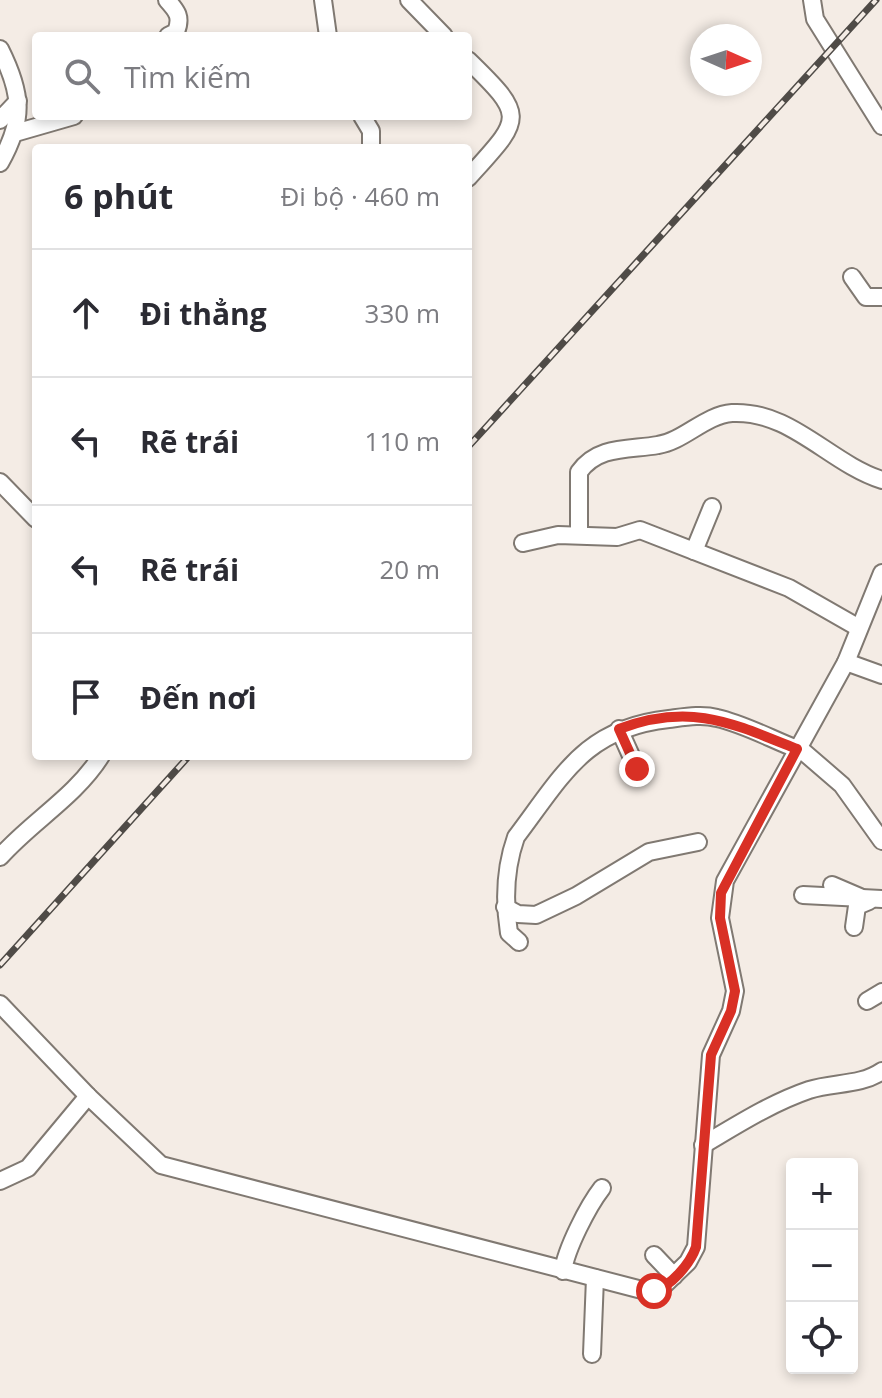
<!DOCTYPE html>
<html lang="vi">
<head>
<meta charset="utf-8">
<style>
  body { margin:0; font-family:"Open Sans",sans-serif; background:#f2f2f3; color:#2b2b33 }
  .controls { position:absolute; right:24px; bottom:24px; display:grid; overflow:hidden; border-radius:8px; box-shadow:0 4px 12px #0003 }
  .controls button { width:72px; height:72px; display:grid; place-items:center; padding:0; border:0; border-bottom:2px solid #e1e1e2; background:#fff; color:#2b2b33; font:40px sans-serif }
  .compass { position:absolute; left:690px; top:24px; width:72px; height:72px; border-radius:50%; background:#fff; box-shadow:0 4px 12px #0003; rotate:93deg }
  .stop { position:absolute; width:24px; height:24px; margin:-18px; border:6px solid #d93025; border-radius:50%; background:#fff }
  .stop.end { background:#d93025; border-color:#fff; box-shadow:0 2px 8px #0008 }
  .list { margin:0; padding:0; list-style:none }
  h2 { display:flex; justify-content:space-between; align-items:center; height:104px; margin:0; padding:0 32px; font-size:34px }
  h2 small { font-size:26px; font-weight:400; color:#7c7c81 }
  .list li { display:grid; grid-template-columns:52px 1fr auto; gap:24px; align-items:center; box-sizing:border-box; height:128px; padding:0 32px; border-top:2px solid #e1e1e2 }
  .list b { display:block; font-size:30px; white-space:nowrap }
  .list em { font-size:26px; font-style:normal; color:#7c7c81 }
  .icon { flex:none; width:44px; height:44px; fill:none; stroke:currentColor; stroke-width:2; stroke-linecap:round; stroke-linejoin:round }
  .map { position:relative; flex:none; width:882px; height:1398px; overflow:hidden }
  .search { position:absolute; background:#fff; box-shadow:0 4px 12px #0003; left:32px; top:32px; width:440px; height:88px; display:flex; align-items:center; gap:20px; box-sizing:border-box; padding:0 28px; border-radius:8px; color:#7c7c81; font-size:30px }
  .panel { position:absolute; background:#fff; box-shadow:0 4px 12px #0003; left:32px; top:144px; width:440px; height:616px; border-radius:8px }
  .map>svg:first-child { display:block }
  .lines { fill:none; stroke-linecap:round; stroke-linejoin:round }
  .minor-casing { stroke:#807972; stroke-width:20 }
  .minor { stroke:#fff; stroke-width:16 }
  .rail-casing { stroke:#4f4b47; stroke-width:7 }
  .rail { stroke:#f4ece5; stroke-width:4; stroke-dasharray:12; stroke-linecap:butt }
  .route { stroke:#d93025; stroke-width:10 }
</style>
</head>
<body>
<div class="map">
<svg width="882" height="1398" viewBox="0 0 882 1398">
  <rect width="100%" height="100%" fill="#f4ece5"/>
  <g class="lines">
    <g class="minor-casing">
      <g id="minor">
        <path d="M167,0C177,11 182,17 176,32L168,36"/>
        <path d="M323,0L328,36"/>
        <path d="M409,0L444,36"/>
        <path d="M812,0L815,19L882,126"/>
        <path d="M0,49C22,93 25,119 0,163"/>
        <path d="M468,60C528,118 522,118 468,178"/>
        <path d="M362,116L371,131V148"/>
        <path d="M0,120L18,101"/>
        <path d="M15,133L74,116"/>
        <path d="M852,277L866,297H882"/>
        <path d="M0,482L36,519"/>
        <path d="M579,534V472C598,445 630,450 658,445C684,441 705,415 732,413C791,410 829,463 882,480"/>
        <path d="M523,543L558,535L617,537L640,530L789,588L859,628"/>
        <path d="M694,551L712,507"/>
        <path d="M846,662L882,675"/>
        <path d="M619,729L637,769"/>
        <path d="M798,747L842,785L882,841"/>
        <path d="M0,857C32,821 75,797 101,756"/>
        <path d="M832,885L860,897"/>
        <path d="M803,895L882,899"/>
        <path d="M505,907L518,914L536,915L576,896L649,852L698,842"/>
        <path d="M854,927L857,906L869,901"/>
        <path d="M519,942L509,933C504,901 505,868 516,837C563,775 585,728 669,719C685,717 702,714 717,718C744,724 771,739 797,749"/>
        <path d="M867,1001L882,992"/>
        <path d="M0,1004L88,1096L161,1165L642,1290H659L688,1262L696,1247L711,1055L731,1011L735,991L720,918L725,881L846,662L882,573"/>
        <path d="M703,1145C737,1125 771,1103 809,1090C834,1082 860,1086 882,1071"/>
        <path d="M0,1181L28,1168L88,1096"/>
        <path d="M654,1255L674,1276"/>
        <path d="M563,1271C566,1249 588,1206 602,1188"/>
        <path d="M592,1354L595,1278"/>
      </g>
    </g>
    <use href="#minor" class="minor"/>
    <g class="rail-casing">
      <g id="rail">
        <path d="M468,447L876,0"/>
        <path d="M0,965L189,756"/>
      </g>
    </g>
    <use href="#rail" class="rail"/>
  </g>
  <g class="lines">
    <path class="route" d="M637,769L619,729C690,702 732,723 797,749L721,893L720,918L735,991L731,1011L711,1055L696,1247C690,1264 671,1286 654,1291"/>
  </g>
</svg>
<div class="controls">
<button>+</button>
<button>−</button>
<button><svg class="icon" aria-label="locate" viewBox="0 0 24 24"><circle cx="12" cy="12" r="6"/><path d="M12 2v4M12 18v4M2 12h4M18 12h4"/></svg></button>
</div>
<svg class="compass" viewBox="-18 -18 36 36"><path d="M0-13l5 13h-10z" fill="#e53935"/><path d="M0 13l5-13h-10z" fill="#7c7c81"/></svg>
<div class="stop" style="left:654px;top:1291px"></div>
<div class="stop end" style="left:637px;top:769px"></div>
<div class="search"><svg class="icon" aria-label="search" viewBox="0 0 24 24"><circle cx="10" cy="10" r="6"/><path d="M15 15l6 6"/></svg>Tìm kiếm</div>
<section class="panel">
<h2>6 phút<small>Đi bộ · 460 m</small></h2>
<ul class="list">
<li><svg class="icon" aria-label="ahead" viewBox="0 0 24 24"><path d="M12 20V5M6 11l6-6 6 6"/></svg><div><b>Đi thẳng</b></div><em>330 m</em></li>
<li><svg class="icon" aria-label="left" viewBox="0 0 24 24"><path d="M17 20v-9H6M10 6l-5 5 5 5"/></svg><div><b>Rẽ trái</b></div><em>110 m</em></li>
<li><svg class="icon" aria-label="left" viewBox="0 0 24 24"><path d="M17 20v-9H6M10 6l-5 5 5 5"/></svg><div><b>Rẽ trái</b></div><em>20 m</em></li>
<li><svg class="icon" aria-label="arrive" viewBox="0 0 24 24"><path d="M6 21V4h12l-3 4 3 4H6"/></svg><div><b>Đến nơi</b></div></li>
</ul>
</section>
</div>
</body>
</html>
